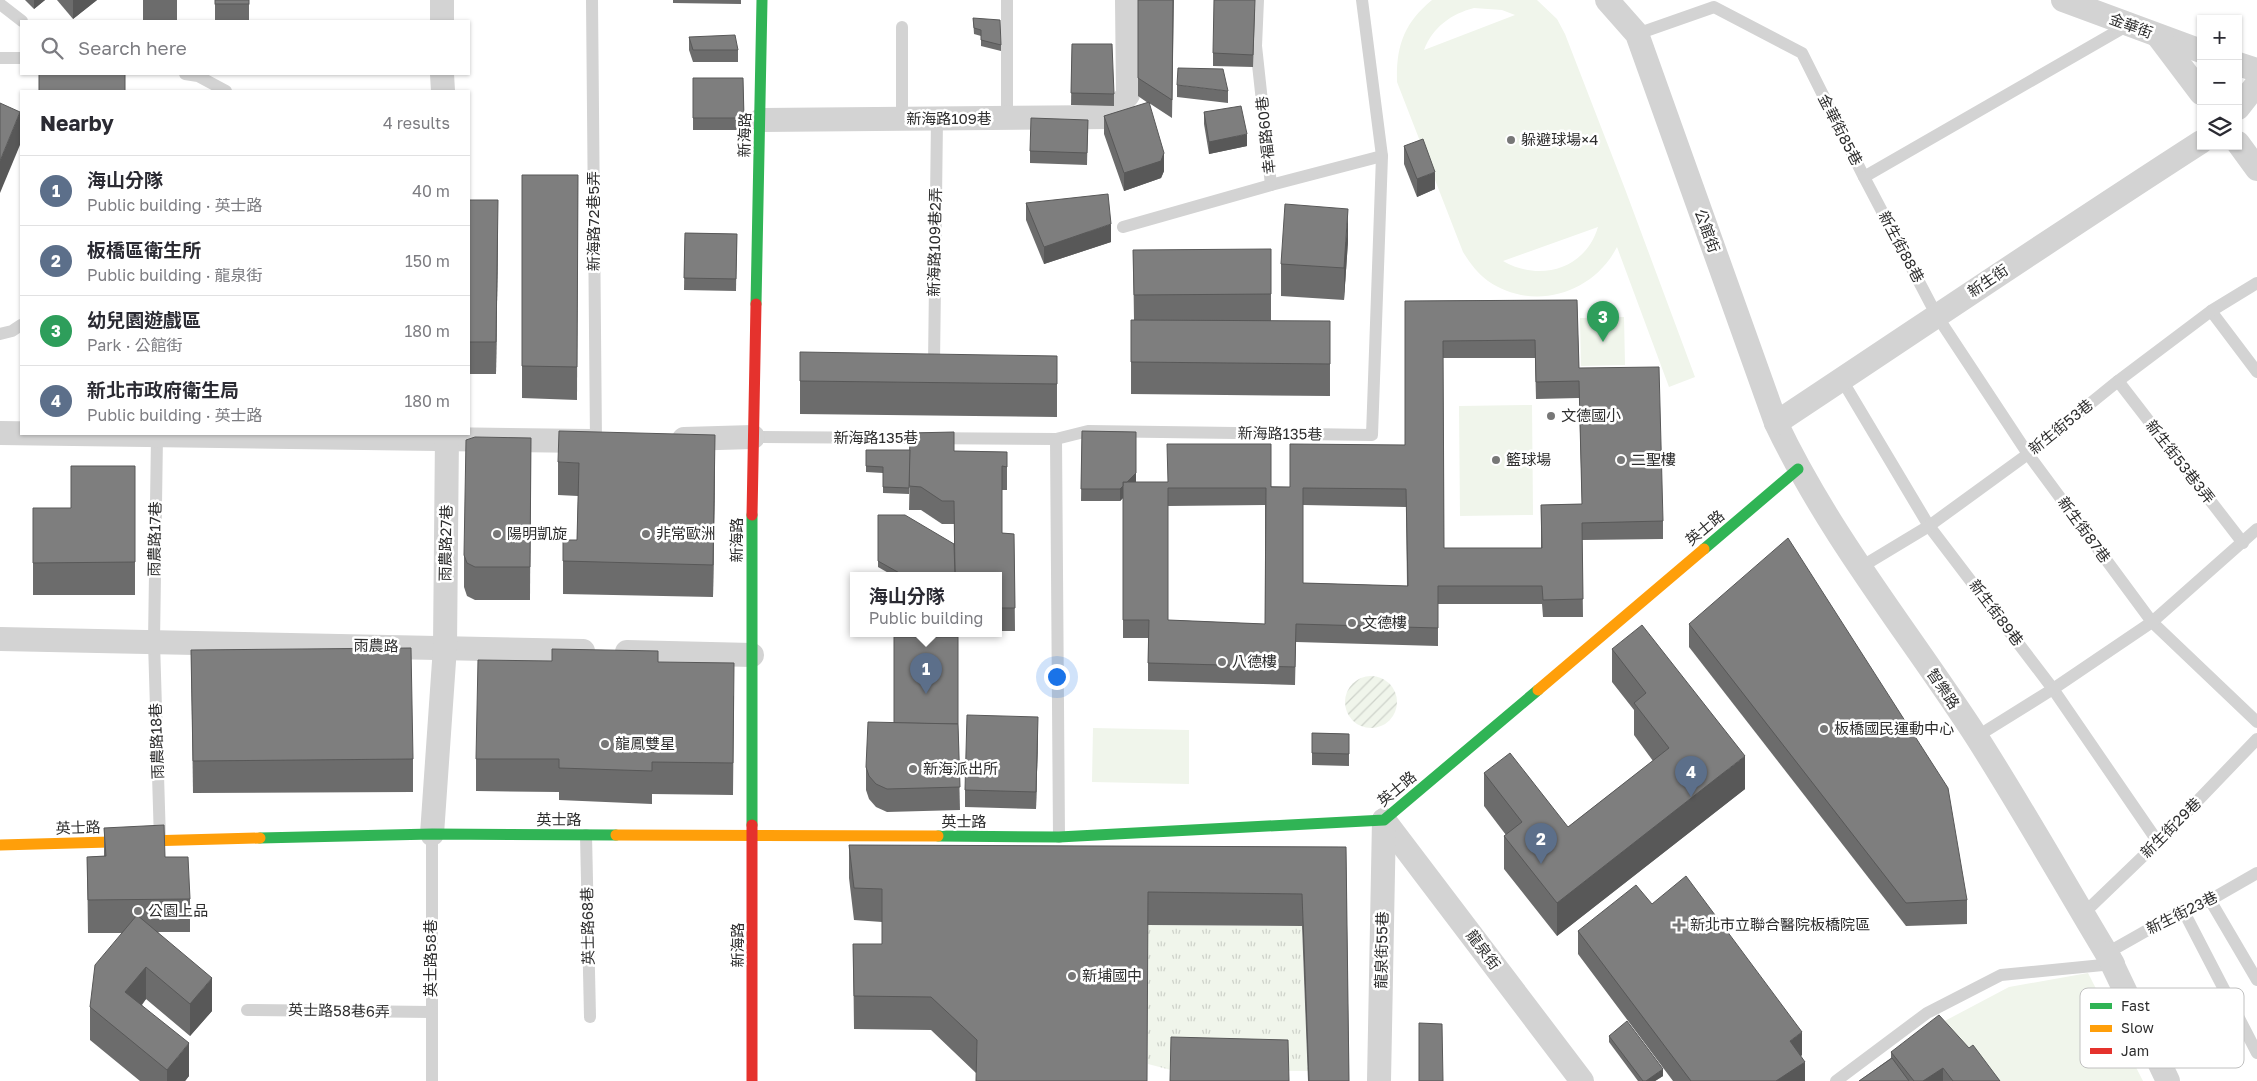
<!DOCTYPE html>
<html lang="en">
<head>
<meta charset="utf-8">
<style>
  body { margin:0; font-family:"Golos Text","Noto Sans TC",sans-serif; background:#f2f2f3; color:#2b2b33 }
  .controls { position:absolute; right:15px; top:15px; display:grid; overflow:hidden; border-radius:0px; box-shadow:0 1px 4px #0004 }
  .controls button { width:45px; height:45px; display:grid; place-items:center; padding:0; border:0; border-bottom:1px solid #e1e1e2; background:#fff; color:#2b2b33; font:25px sans-serif }
  .you { position:absolute; left:1056px; top:676px; width:18px; height:18px; margin:-12px; border:4px solid #fff; border-radius:50%; background:#1a73e8; box-shadow:0 0 0 8px #1a73e833 }
  .badge { display:grid; place-items:center; width:32px; height:32px; border-radius:50%; background:#777; color:#fff; font-size:16px; font-weight:700 }
  .pin { position:absolute; translate:-50% -41px; filter:drop-shadow(0 1px 2px #0008) }
  .pin::after { content:''; position:absolute; top:26px; width:18px; height:15px; background:inherit; clip-path:polygon(0 0,100% 0,50% 100%) }
  .popup { position:absolute; left:850px; top:572px; width:152px; height:65px; box-sizing:border-box; display:grid; place-content:center; border-radius:0px; background:#fff; filter:drop-shadow(0 1px 4px #0005); font-size:16px; white-space:nowrap; color:#7c7c81 }
  .popup b { font-size:19px; color:#2b2b33 }
  .popup::after { content:''; position:absolute; left:50%; top:100%; margin-left:-10px; border:10px solid transparent; border-top-color:#fff }
  .list { margin:0; padding:0; list-style:none }
  h2 { display:flex; justify-content:space-between; align-items:center; height:65px; margin:0; padding:0 20px; font-size:21px }
  h2 small { font-size:16px; font-weight:400; color:#7c7c81 }
  .list li { display:grid; grid-template-columns:32px 1fr auto; gap:15px; align-items:center; box-sizing:border-box; height:70px; padding:0 20px; border-top:1px solid #e1e1e2 }
  .list b { display:block; font-size:19px; white-space:nowrap }
  .list p { margin:0; font-size:16px; white-space:nowrap; color:#7c7c81 }
  .list em { font-size:16px; font-style:normal; color:#7c7c81 }
  .icon { flex:none; width:28px; height:28px; fill:none; stroke:currentColor; stroke-width:2; stroke-linecap:round; stroke-linejoin:round }
  .map { position:relative; flex:none; width:2257px; height:1081px; overflow:hidden }
  .search { position:absolute; background:#fff; box-shadow:0 1px 4px #0004; left:20px; top:20px; width:450px; height:55px; display:flex; align-items:center; gap:12px; box-sizing:border-box; padding:0 18px; border-radius:0px; color:#7c7c81; font-size:19px }
  .panel { position:absolute; background:#fff; box-shadow:0 1px 4px #0004; left:20px; top:90px; width:450px; height:345px; border-radius:0px }
  .map>svg:first-child { display:block }
  .grass { fill:url(#grass-tufts) }
  .park { fill:#f0f5eb; fill-rule:evenodd }
  .garden { fill:url(#garden-furrows) }
  .lines { fill:none; stroke-linecap:round; stroke-linejoin:round }
  .lane { stroke:#d3d3d3; stroke-width:12 }
  .street { stroke:#d3d3d3; stroke-width:24 }
  .fast { stroke:#30b455; stroke-width:11 }
  .slow { stroke:#ff9f0a; stroke-width:11 }
  .jam { stroke:#e5322d; stroke-width:11 }
  .wall { fill:#6c6c6c; fill-rule:evenodd }
  .shaded-wall { fill:#585858 }
  .building { fill:#7e7e7e; stroke:#585858; fill-rule:evenodd }
  .poi-dot { fill:#777; stroke:#fff; stroke-width:2 }
  .labels { text-anchor:middle; stroke-width:5; stroke-linejoin:round; paint-order:stroke }
  .street-label { font-size:15px; fill:#2e2e2e; stroke:#fff }
  .poi-label { font-size:15px; fill:#2e2e2e; stroke:#fff; text-anchor:start }
  .key { fill:#fff; stroke:#c0c0c0; stroke-width:1 }
  .key-label { font-size:14px; fill:#2e2e2e }
</style>
</head>
<body>
<div class="map">
<svg width="2257" height="1081" viewBox="0 0 2257 1081">
  <defs>
    <pattern id="grass-tufts" width="24" height="20" patternUnits="userSpaceOnUse" patternTransform="scale(1.25)"><rect width="24" height="20" fill="#f0f5eb"/><path d="M3 7l-1-3M5 7V3M7 7l1-3M15 17l-1-3M17 17v-4M19 17l1-3" fill="none" stroke="#ced2ca"/></pattern>
    <pattern id="garden-furrows" width="10" height="10" patternUnits="userSpaceOnUse" patternTransform="scale(1.25)"><rect width="10" height="10" fill="#f0f5eb"/><path d="M-1 1l2-2M0 10L10 0M9 11l2-2" fill="none" stroke="#ced2ca"/></pattern>
  </defs>
  <rect width="100%" height="100%" fill="#fff"/>
  <path class="grass" d="M1148,925L1302,926L1308,1071L1171,1070L1148,1064Z"/>
  <g class="park">
    <path d="M1432,0H1537L1557,19L1565,34L1625,189L1695,377L1669,387L1617,247C1593,294 1533,312 1488,281C1477,273 1470,263 1463,252L1397,82C1396,46 1404,23 1432,0ZM1474,8L1502,10L1515,15L1424,50C1433,27 1451,14 1474,8ZM1598,227C1585,270 1539,282 1503,261Z"/>
    <path d="M1624,317L1625,365L1581,366L1580,318Z"/>
    <path d="M1532,405L1533,515L1460,516L1459,406Z"/>
    <path d="M1093,728L1189,730V784L1092,782Z"/>
    <path d="M2088,973L2143,1081H1983L1939,1024L2009,987Z"/>
  </g>
  <circle class="garden" cx="1371" cy="702" r="26"/>
  <g class="lines">
    <g class="lane">
      <path d="M592,0L596,441"/>
      <path d="M1007,0V119"/>
      <path d="M1258,0L1256,46L1271,185L1382,156"/>
      <path d="M0,4L22,21"/>
      <path d="M902,27V119"/>
      <path d="M1637,34L1714,7L1802,53L1864,177L2128,25"/>
      <path d="M0,58H21"/>
      <path d="M185,74L198,76L226,91"/>
      <path d="M1864,177L1937,316L2028,454L2152,622L2257,722"/>
      <path d="M1123,227L1271,185"/>
      <path d="M2211,311L2257,372"/>
      <path d="M0,334L12,331L21,325"/>
      <path d="M934,364L937,119"/>
      <path d="M1842,380L1929,526L2053,689L2158,842"/>
      <path d="M2118,381L2243,543"/>
      <path d="M157,436L154,642L160,841"/>
      <path d="M753,437L1056,439L1088,431L1372,435L1382,156L1362,0"/>
      <path d="M1056,439L1059,837"/>
      <path d="M1861,567L1929,526L2028,454L2118,381L2211,311L2257,283"/>
      <path d="M1976,737L2053,689L2152,622L2257,529"/>
      <path d="M432,834V1081"/>
      <path d="M586,835L590,1017"/>
      <path d="M2210,900L2257,980"/>
      <path d="M2183,910L2257,1053"/>
      <path d="M2083,914L2158,842L2257,739"/>
      <path d="M2107,953L2183,910L2210,900L2257,873"/>
      <path d="M247,1010L431,1012"/>
      <path d="M1836,1081L1927,1013L2001,975L2113,964"/>
    </g>
    <g class="street">
      <path d="M442,0V21"/>
      <path d="M1607,0L1637,34L1776,423C1829,535 1909,633 1976,736C2024,811 2067,888 2113,964"/>
      <path d="M2063,0L2201,51"/>
      <path d="M2158,36L2201,93"/>
      <path d="M2238,64L2257,70"/>
      <path d="M442,74L443,91"/>
      <path d="M2238,108L2257,84"/>
      <path d="M761,120L1109,117L1128,95L1127,0"/>
      <path d="M2238,143L2257,169"/>
      <path d="M1776,423C1918,329 2058,234 2201,142"/>
      <path d="M0,433L591,441"/>
      <path d="M684,439L753,437"/>
      <path d="M0,639L583,651"/>
      <path d="M627,652L752,655"/>
      <path d="M1384,820L1582,1081"/>
      <path d="M432,834L445,647L447,434"/>
      <path d="M2107,953L2168,1081"/>
      <path d="M1379,1081L1384,820"/>
    </g>
    <g class="fast">
      <path d="M756,304L762,0"/>
      <path d="M1704,549L1798,469"/>
      <path d="M752,825V515"/>
      <path d="M938,836L1059,837L1384,820L1538,690"/>
      <path d="M260,838L432,834L616,835"/>
    </g>
    <g class="slow">
      <path d="M1538,690L1704,549"/>
      <path d="M616,835L938,836"/>
      <path d="M0,845L260,838"/>
    </g>
    <g class="jam">
      <path d="M752,515L756,304"/>
      <path d="M752,825V1081"/>
    </g>
  </g>
  <g class="wall">
    <path d="M25,0H45L34,9Z"/>
    <path d="M57,0H97L73,19Z"/>
    <rect x="143" y="0" width="34" height="21"/>
    <rect x="215" y="0" width="34" height="21"/>
    <path d="M673,0H741V4L673,3Z"/>
    <path d="M1138,0H1174L1172,118L1149,103L1164,171L1161,178L1124,191L1104,134V116L1148,103L1138,96Z"/>
    <path d="M1255,9L1253,67L1213,66V53Z"/>
    <path d="M973,18L1001,45V51L981,46V36L974,34Z"/>
    <path d="M689,37L738,50V62H693L689,50Z"/>
    <path d="M1072,44L1114,94V106L1071,105Z"/>
    <path d="M693,78H743L744,130H693Z"/>
    <path d="M1177,85L1228,91V103L1177,97Z"/>
    <path d="M1204,112L1247,146L1209,154L1204,124Z"/>
    <path d="M1088,120L1087,165L1030,163V151Z"/>
    <path d="M1404,146L1435,189L1417,197L1404,164Z"/>
    <path d="M522,175H578L577,400L522,398Z"/>
    <path d="M469,200L498,232L496,374H469Z"/>
    <path d="M1026,203L1111,242L1044,264L1026,220Z"/>
    <path d="M685,233L737,234L736,291L684,290Z"/>
    <path d="M1348,241L1344,300L1281,296V264Z"/>
    <path d="M1133,250L1271,294V321H1330V396L1131,394V320H1134Z"/>
    <path d="M1577,300L1579,368L1663,521V539L1582,540L1583,617H1543L1542,604H1438V646L1296,642L1295,685L1148,681V638H1123V498L1120,501H1081L1082,431L1136,432V482L1290,487L1405,445V301ZM1443,358H1535L1536,399L1579,398L1582,504L1541,505V548H1444ZM1265,505V624L1168,620V506ZM1303,505L1406,507L1407,586L1303,583Z"/>
    <path d="M1057,356V417L800,414V381Z"/>
    <path d="M531,438L530,600H475L467,596L464,587V555Z"/>
    <path d="M866,450L1007,452V490H1002V533L1014,534L1015,631H998V575H892L878,567V515L954,544V524H942L921,510H909L910,466L909,494L883,493V473L866,472Z"/>
    <path d="M558,462L715,468L713,597L563,594V561L577,540L578,496L558,495Z"/>
    <path d="M135,466V595H33V508H71Z"/>
    <path d="M1689,624L1967,900V924L1906,926L1689,647Z"/>
    <path d="M1612,649L1745,789L1557,936L1504,869V836L1506,835L1484,806V773L1568,827L1653,761L1634,735V710L1612,682Z"/>
    <path d="M191,650L413,759V792L193,793Z"/>
    <path d="M658,662L734,696L733,795L652,794V804L559,800V792L476,791V759Z"/>
    <path d="M958,724L960,810L887,812L876,807L869,799L866,790V767Z"/>
    <path d="M1312,733L1349,734V766L1312,765Z"/>
    <path d="M1038,735L1036,809L965,807V790Z"/>
    <path d="M104,828L165,857L190,899V932H158L212,1011L190,1036L146,999L142,1005L189,1076L185,1081H140L90,1040V1007L122,933H88L87,857L104,856Z"/>
    <path d="M849,845L1346,847L1349,1081H1308L1302,926L1148,925L976,1073L931,1030L854,1029L853,944H882V922L854,920L849,878Z"/>
    <path d="M1652,904L1802,1055L1801,1056L1805,1081H1673L1578,954V931Z"/>
    <path d="M1609,1036L1663,1076L1655,1081H1638L1609,1042Z"/>
    <path d="M1969,1048L2000,1081H1859L1891,1058V1052Z"/>
  </g>
  <g class="shaded-wall">
    <path d="M34,0H45L34,9Z"/>
    <path d="M73,0H97L73,19Z"/>
    <path d="M20,112V145L0,193V161Z"/>
    <path d="M1247,134V146L1209,154V142Z"/>
    <path d="M1164,153V171L1161,178L1124,191V173Z"/>
    <path d="M1435,172V189L1417,197V179Z"/>
    <path d="M498,200V232L496,374V342Z"/>
    <path d="M1348,209V241L1344,300V268Z"/>
    <path d="M1111,224V242L1044,264V247Z"/>
    <path d="M1136,432V485L1120,501V489Z"/>
    <path d="M715,435V468L713,597V565Z"/>
    <path d="M1038,717V735L1036,809V792Z"/>
    <path d="M1745,756V789L1557,936V903Z"/>
    <path d="M146,967V999L125,1025V992Z"/>
    <path d="M212,978V1011L190,1036V1004Z"/>
    <path d="M1802,1032V1055L1790,1065V1041Z"/>
    <path d="M189,1043V1076L185,1081H167V1070Z"/>
    <path d="M1805,1062V1081H1776Z"/>
    <path d="M1943,1068V1081H1923Z"/>
    <path d="M1663,1069V1076L1655,1081H1646Z"/>
  </g>
  <g class="building">
    <rect x="215" y="0" width="34" height="4"/>
    <path d="M1138,0H1173L1172,100L1138,78Z"/>
    <path d="M1214,0H1255L1253,55L1213,53Z"/>
    <path d="M973,18L1000,20L1001,45L981,40V30L974,28Z"/>
    <path d="M735,35L738,50H693L689,37Z"/>
    <path d="M1072,44H1112L1114,94L1071,93Z"/>
    <path d="M1178,68L1223,69L1228,91L1177,85Z"/>
    <rect x="39" y="74" width="86" height="17"/>
    <path d="M693,78H743L744,118H693Z"/>
    <path d="M1149,102L1164,153L1161,161L1124,173L1104,116Z"/>
    <path d="M0,103L20,112L0,161Z"/>
    <path d="M1241,106L1247,134L1209,142L1204,112Z"/>
    <path d="M1031,118L1088,120L1087,153L1030,151Z"/>
    <path d="M1423,139L1435,172L1417,179L1404,146Z"/>
    <path d="M522,175H578L577,367L522,366Z"/>
    <path d="M1108,194L1111,224L1044,247L1026,203Z"/>
    <path d="M469,200H498L496,342H469Z"/>
    <path d="M1285,204L1348,209L1344,268L1281,264Z"/>
    <path d="M685,233L737,234L736,279L684,278Z"/>
    <path d="M1271,249V294L1134,295L1133,250Z"/>
    <path d="M1577,300L1579,368L1659,367L1663,521L1582,523L1583,599L1543,600L1542,586H1438V628L1296,624L1295,667L1148,663L1149,620H1123V482H1168L1167,444H1271V487H1290V444L1405,445V301ZM1535,340L1536,382L1579,381L1582,504L1541,505L1542,548H1444L1443,341ZM1168,488H1266L1265,624L1168,620ZM1303,488L1406,489L1408,586L1303,583Z"/>
    <path d="M1131,320L1330,321V364L1131,362Z"/>
    <path d="M800,352L1057,356V384L800,381Z"/>
    <path d="M559,431L715,435L713,565L563,561V540H577L579,463L558,462Z"/>
    <path d="M1082,431L1136,432V473L1127,482H1123V486L1120,489H1081Z"/>
    <path d="M954,432V451L1007,452V467L1002,466V533L1014,534L1015,608H998V575H955L954,501H942L921,487L909,486L910,433Z"/>
    <path d="M475,437L531,438L530,567H475L467,563L464,555L466,440Z"/>
    <path d="M866,450H910L909,488L883,487V467L866,466Z"/>
    <path d="M71,466H135V562L33,563V508H71Z"/>
    <path d="M878,515H905L954,544L955,575H903L878,561Z"/>
    <path d="M1788,538L1948,788L1967,900L1906,903L1689,624Z"/>
    <path d="M1642,625L1745,756L1557,903L1504,836L1522,822L1484,773L1510,753L1568,827L1669,748L1634,703L1646,693L1612,649Z"/>
    <path d="M894,637H958V724L894,723Z"/>
    <path d="M411,648L413,759L193,761L191,650Z"/>
    <path d="M552,649L658,651V662L734,663L733,763L652,762V771L559,768V759H476L478,660L552,661Z"/>
    <path d="M967,715L1038,717L1036,792L965,790Z"/>
    <path d="M868,722L958,724L960,787L887,789L876,784L869,776L866,767Z"/>
    <path d="M1312,733L1349,734V754L1312,753Z"/>
    <path d="M164,825L165,857H188L190,899L88,900L87,857L106,856L104,828Z"/>
    <path d="M849,845L1346,847L1349,1081H1309L1302,894L1148,892L1147,1081H976L977,1040L931,997L854,996L853,944H882V889L854,888Z"/>
    <path d="M1686,876L1802,1032L1790,1041L1805,1062L1776,1081H1691L1578,931L1636,885L1652,904Z"/>
    <path d="M137,915L212,978L190,1004L146,967L125,992L189,1043L167,1070L90,1007L95,965Z"/>
    <path d="M1939,1015L1969,1048L1973,1045L2000,1081H1953L1943,1068L1923,1081H1914L1891,1052Z"/>
    <path d="M1627,1021L1663,1069L1646,1081H1643L1609,1036Z"/>
    <path d="M1419,1023L1442,1024L1443,1081H1419Z"/>
    <path d="M1171,1037L1288,1040L1289,1081H1170Z"/>
    <path d="M1892,1058L1909,1081H1859Z"/>
  </g>
  <g class="poi-dot">
    <circle cx="1511" cy="140" r="5"/>
    <circle cx="1551" cy="416" r="5"/>
    <circle cx="1496" cy="460" r="5"/>
    <circle cx="1621" cy="460" r="5"/>
    <circle cx="497" cy="534" r="5"/>
    <circle cx="646" cy="534" r="5"/>
    <circle cx="1352" cy="623" r="5"/>
    <circle cx="1222" cy="662" r="5"/>
    <circle cx="1824" cy="729" r="5"/>
    <circle cx="605" cy="744" r="5"/>
    <circle cx="913" cy="769" r="5"/>
    <circle cx="138" cy="911" r="5"/>
    <path d="M1676.5 917.5h5v5h5v5h-5v5h-5v-5h-5v-5h5z"/>
    <circle cx="1072" cy="976" r="5"/>
  </g>
  <g class="labels">
    <g class="street-label">
      <text transform="translate(2131 26) rotate(20)" y="5">金華街</text>
      <text x="949" y="124">新海路109巷</text>
      <text transform="translate(1840 130) rotate(63)" y="5">金華街85巷</text>
      <text transform="translate(745 135) rotate(-89)" y="5">新海路</text>
      <text transform="translate(1266 135) rotate(-96)" y="5">幸福路60巷</text>
      <text transform="translate(594 221) rotate(-90)" y="5">新海路72巷5弄</text>
      <text transform="translate(1707 231) rotate(70)" y="5">公館街</text>
      <text transform="translate(935 242) rotate(-89)" y="5">新海路109巷2弄</text>
      <text transform="translate(1901 247) rotate(62)" y="5">新生街88巷</text>
      <text transform="translate(1988 281) rotate(-34)" y="5">新生街</text>
      <text transform="translate(2061 427) rotate(-39)" y="5">新生街53巷</text>
      <text transform="translate(1280 434) rotate(1)" y="5">新海路135巷</text>
      <text x="876" y="443">新海路135巷</text>
      <text transform="translate(2180 462) rotate(52)" y="5">新生街53巷3弄</text>
      <text transform="translate(1705 528) rotate(-40)" y="5">英士路</text>
      <text transform="translate(2084 530) rotate(54)" y="5">新生街87巷</text>
      <text transform="translate(155 539) rotate(-89)" y="5">雨農路17巷</text>
      <text transform="translate(737 540) rotate(-90)" y="5">新海路</text>
      <text transform="translate(446 543) rotate(-89)" y="5">雨農路27巷</text>
      <text transform="translate(1996 613) rotate(53)" y="5">新生街89巷</text>
      <text transform="translate(376 646) rotate(1)" y="5">雨農路</text>
      <text transform="translate(1943 689) rotate(56)" y="5">智樂路</text>
      <text transform="translate(157 741) rotate(-92)" y="5">雨農路18巷</text>
      <text transform="translate(1397 789) rotate(-40)" y="5">英士路</text>
      <text x="559" y="825">英士路</text>
      <text x="964" y="827">英士路</text>
      <text transform="translate(78 828) rotate(-2)" y="5">英士路</text>
      <text transform="translate(2171 828) rotate(-45)" y="5">新生街29巷</text>
      <text transform="translate(2182 913) rotate(-26)" y="5">新生街23巷</text>
      <text transform="translate(588 926) rotate(-91)" y="5">英士路68巷</text>
      <text transform="translate(738 945) rotate(-90)" y="5">新海路</text>
      <text transform="translate(1382 950) rotate(-89)" y="5">龍泉街55巷</text>
      <text transform="translate(1483 950) rotate(53)" y="5">龍泉街</text>
      <text transform="translate(431 958) rotate(-90)" y="5">英士路58巷</text>
      <text transform="translate(339 1011) rotate(1)" y="5">英士路58巷6弄</text>
    </g>
    <g class="poi-label">
      <text x="1521" y="145">躲避球場×4</text>
      <text x="1561" y="421">文德國小</text>
      <text x="1506" y="465">籃球場</text>
      <text x="1631" y="465">二聖樓</text>
      <text x="507" y="539">陽明凱旋</text>
      <text x="656" y="539">非常歐洲</text>
      <text x="1362" y="628">文德樓</text>
      <text x="1232" y="667">八德樓</text>
      <text x="1834" y="734">板橋國民運動中心</text>
      <text x="615" y="749">龍鳳雙星</text>
      <text x="923" y="774">新海派出所</text>
      <text x="148" y="916">公園上品</text>
      <text x="1690" y="930">新北市立聯合醫院板橋院區</text>
      <text x="1082" y="981">新埔國中</text>
    </g>
  </g>
  <rect x="2080" y="988" width="164" height="80" rx="8" class="key"/>
  <rect x="2090" y="1003" width="22" height="6" fill="#30b455"/>
  <rect x="2090" y="1025" width="22" height="7" fill="#ff9f0a"/>
  <rect x="2090" y="1048" width="22" height="6" fill="#e5322d"/>
  <g class="key-label">
    <text x="2121" y="1011">Fast</text>
    <text x="2121" y="1033">Slow</text>
    <text x="2121" y="1056">Jam</text>
  </g>
</svg>
<div class="controls">
<button>+</button>
<button>−</button>
<button><svg class="icon" aria-label="layers" viewBox="0 0 24 24"><path d="M12 4l9 5-9 5-9-5zM3 14l9 5 9-5"/></svg></button>
</div>
<div class="you"></div>
<div class="pin badge" style="left:926px;top:694px;background:#5c6f8a">1</div>
<div class="popup"><b>海山分隊</b>Public building</div>
<div class="pin badge" style="left:1541px;top:864px;background:#5c6f8a">2</div>
<div class="pin badge" style="left:1603px;top:342px;background:#2e9e5b">3</div>
<div class="pin badge" style="left:1691px;top:797px;background:#5c6f8a">4</div>
<div class="search"><svg class="icon" aria-label="search" viewBox="0 0 24 24"><circle cx="10" cy="10" r="6"/><path d="M15 15l6 6"/></svg>Search here</div>
<section class="panel">
<h2>Nearby<small>4 results</small></h2>
<ul class="list">
<li><span class="badge" style="background:#5c6f8a">1</span><div><b>海山分隊</b><p>Public building · 英士路</p></div><em>40 m</em></li>
<li><span class="badge" style="background:#5c6f8a">2</span><div><b>板橋區衛生所</b><p>Public building · 龍泉街</p></div><em>150 m</em></li>
<li><span class="badge" style="background:#2e9e5b">3</span><div><b>幼兒園遊戲區</b><p>Park · 公館街</p></div><em>180 m</em></li>
<li><span class="badge" style="background:#5c6f8a">4</span><div><b>新北市政府衛生局</b><p>Public building · 英士路</p></div><em>180 m</em></li>
</ul>
</section>
</div>
</body>
</html>
